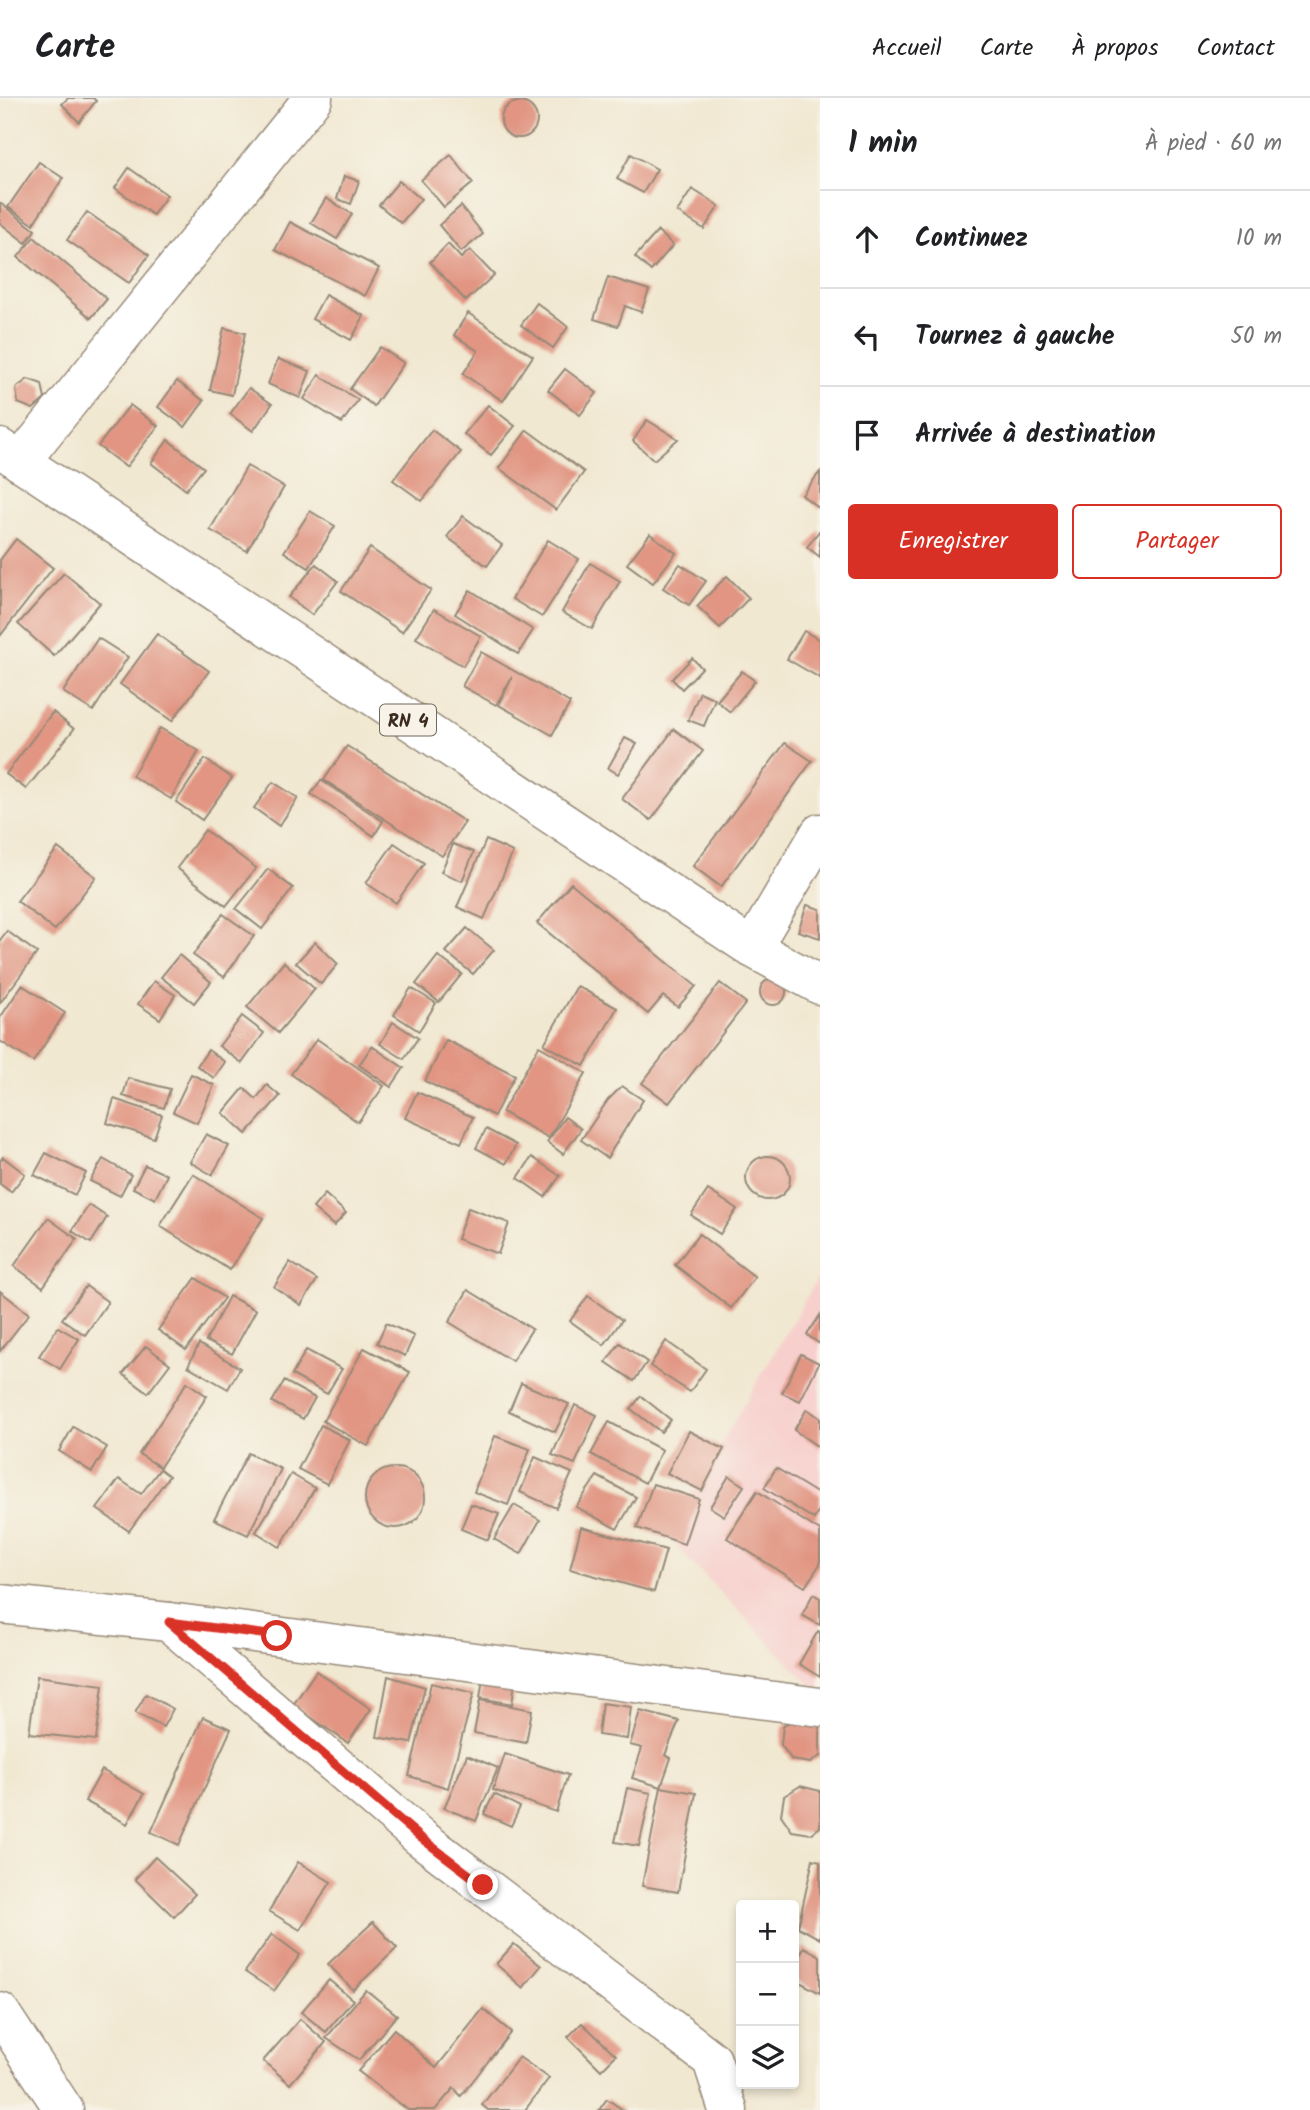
<!DOCTYPE html>
<html lang="fr">
<head>
<meta charset="utf-8">
<style>
  body { margin:0; font-family:Kalam,sans-serif; background:#f2f2f2; color:#202124 }
  .controls { position:absolute; right:21px; bottom:21px; display:grid; overflow:hidden; border-radius:7px; box-shadow:0 4px 10px #0003 }
  .controls button { width:63px; height:63px; display:grid; place-items:center; padding:0; border:0; border-bottom:2px solid #e0e0e0; background:#fff; color:#202124; font:35px sans-serif }
  .stop { position:absolute; width:21px; height:21px; margin:-16px; border:5px solid #d93025; border-radius:50%; background:#fff }
  .stop.end { background:#d93025; border-color:#fff; box-shadow:0 2px 7px #0008 }
  .list { margin:0; padding:0; list-style:none }
  h2 { display:flex; justify-content:space-between; align-items:center; height:91px; margin:0; padding:0 28px; font-size:30px }
  h2 small { font-size:23px; font-weight:400; color:#757577 }
  .list li { display:grid; grid-template-columns:46px 1fr auto; gap:21px; align-items:center; box-sizing:border-box; height:98px; padding:0 28px; border-top:2px solid #e0e0e0 }
  .list b { display:block; font-size:26px; white-space:nowrap }
  .list em { font-size:23px; font-style:normal; color:#757577 }
  .actions { display:flex; gap:14px; padding:21px 28px }
  .actions a { flex:1; padding:16px 0; border:2px solid #d93025; border-radius:7px; text-align:center; font-size:24px; color:#d93025 }
  .actions .main { background:#d93025; color:#fff }
  .icon { flex:none; width:38px; height:38px; fill:none; stroke:currentColor; stroke-width:2; stroke-linecap:round; stroke-linejoin:round }
  .map { position:relative; flex:none; width:820px; height:2012px; overflow:hidden }
  header { display:flex; align-items:center; gap:42px; box-sizing:border-box; height:98px; padding:0 35px; background:#fff; border-bottom:2px solid #e0e0e0 }
  header strong { font-size:33px }
  nav { display:flex; gap:38px; margin-inline-start:auto; font-size:24px }
  main { display:flex }
  aside { flex:1; background:#fff }
  .map>svg:first-child { display:block }
  .built { fill:#f7d0cd }
  .building { fill:#e19582 }
  .lines { fill:none; stroke-linecap:round; stroke-linejoin:round }
  .minor-casing { stroke:#968978; stroke-width:41 }
  .trunk-casing { stroke:#968978; stroke-width:41 }
  .minor { stroke:#fff; stroke-width:38 }
  .trunk { stroke:#fff; stroke-width:38 }
  .route { stroke:#d93025; stroke-width:9 }
  .labels { text-anchor:middle; stroke-width:5; stroke-linejoin:round; paint-order:stroke }
  .shield { fill:#f7f3e8; stroke:#73665b; stroke-width:2 }
  .shield-label { font-size:19px; font-weight:bold; fill:#3b2a1e }
</style>
</head>
<body>
<header>
<strong>Carte</strong>
<nav><a>Accueil</a><a>Carte</a><a>À propos</a><a>Contact</a></nav>
</header>
<main>
<div class="map">
<svg width="820" height="2012" viewBox="0 0 820 2012">
  <rect width="100%" height="100%" fill="#f7f3e8"/>
  <filter id="ink" filterUnits="userSpaceOnUse"><feTurbulence type="fractalNoise" baseFrequency=".0143" numOctaves="2"/><feDisplacementMap in="SourceGraphic" scale="14" xChannelSelector="R" yChannelSelector="G"/><feConvolveMatrix kernelMatrix="1 2 1 2 8 2 1 2 1" color-interpolation-filters="sRGB"/></filter>
  <filter id="wash" filterUnits="userSpaceOnUse"><feTurbulence type="fractalNoise" baseFrequency=".00686" numOctaves="4" result="noise"/><feDisplacementMap in="SourceGraphic" scale="28" xChannelSelector="R" yChannelSelector="G"/><feGaussianBlur stdDeviation="1.57" result="paint"/><feColorMatrix in="noise" values="0 0 0 0 0 0 0 0 0 0 0 0 0 0 0 0 0 1.4 0 .05"/><feComposite in="paint" operator="in"/></filter>
  <g filter="url(#wash)">
    <rect width="100%" height="100%" fill="#f1e8d1"/>
    <path class="built" d="M820,1176V1597L667,1439Z"/>
    <g id="blocks">
      <g class="building">
        <path d="M68,0H93L96,3L79,24L62,6Z"/>
        <circle cx="519" cy="22" r="18"/>
        <path d="M631,56L657,71L643,95L617,81Z"/>
        <path d="M451,57L473,85L444,109L421,82Z"/>
        <path d="M39,64L63,80L33,126L8,109Z"/>
        <path d="M129,70L167,97L153,117L115,90Z"/>
        <path d="M344,78L359,83L351,106L337,101Z"/>
        <path d="M399,83L421,101L401,125L379,107Z"/>
        <path d="M692,91L719,108L704,131L677,114Z"/>
        <path d="M326,100L352,116L337,141L311,125Z"/>
        <path d="M0,105L35,132L26,145L0,125Z"/>
        <path d="M461,108L483,136L461,154L439,127Z"/>
        <path d="M87,114L149,157L129,185L67,142Z"/>
        <path d="M290,124L379,170L365,198L275,152Z"/>
        <path d="M658,133L673,147L651,173L635,159Z"/>
        <path d="M34,139L107,201L91,220L18,159Z"/>
        <path d="M448,146L461,160L470,152L494,177L466,203L430,164Z"/>
        <path d="M608,179L649,192L641,214L625,208L618,228L594,221Z"/>
        <path d="M325,197L364,218L351,242L312,221Z"/>
        <path d="M537,205L568,229L553,250L521,227Z"/>
        <path d="M468,215L533,258L503,303L463,276L478,253L454,237Z"/>
        <path d="M224,230L245,235L232,297L210,292Z"/>
        <path d="M380,249L404,265L374,308L350,291Z"/>
        <path d="M278,261L310,273L300,300L268,286Z"/>
        <path d="M565,271L597,295L580,317L548,292Z"/>
        <path d="M319,277L358,302L342,325L304,301Z"/>
        <path d="M28,281L42,286L45,301L33,311L18,305L16,290Z"/>
        <path d="M177,283L204,303L185,329L158,309Z"/>
        <path d="M249,290L272,306L253,333L230,316Z"/>
        <path d="M130,307L158,328L126,369L98,348Z"/>
        <path d="M488,307L515,328L491,357L464,336Z"/>
        <path d="M647,322L678,341L654,362L633,343Z"/>
        <path d="M432,332L461,354L422,403L393,382Z"/>
        <path d="M527,332L584,374L556,412L499,370Z"/>
        <path d="M168,342L204,370L186,392L151,365Z"/>
        <path d="M247,368L284,389L247,453L210,432Z"/>
        <path d="M820,374V411L802,397Z"/>
        <path d="M310,413L335,428L309,470L284,454Z"/>
        <path d="M463,418L502,447L487,468L447,439Z"/>
        <path d="M820,432V459L807,449Z"/>
        <path d="M650,436L676,455L653,485L627,466Z"/>
        <path d="M16,441L53,470L0,538V462Z"/>
        <path d="M548,442L579,461L542,519L512,501Z"/>
        <path d="M370,450L431,492L402,534L341,493Z"/>
        <path d="M590,465L620,483L592,531L562,514Z"/>
        <path d="M316,466L338,483L312,517L289,499Z"/>
        <path d="M680,466L706,483L689,507L663,490Z"/>
        <path d="M64,475L100,505L54,558L18,526Z"/>
        <path d="M727,478L749,500L720,530L697,508Z"/>
        <path d="M470,492L533,532L518,556L455,516Z"/>
        <path d="M434,511L481,538L463,568L416,540Z"/>
        <path d="M804,533L820,542V580L787,561Z"/>
        <path d="M157,536L209,573L172,623L120,586Z"/>
        <path d="M98,540L128,559L93,613L63,594Z"/>
        <path d="M481,554L570,605L552,637L499,607L512,579L496,607L462,588Z"/>
        <path d="M692,560L702,570L682,591L672,581Z"/>
        <path d="M742,573L755,583L730,614L717,603Z"/>
        <path d="M700,594L715,601L704,628L688,622Z"/>
        <path d="M53,614L74,631L26,691L6,676Z"/>
        <path d="M160,630L199,653L171,701L132,678Z"/>
        <path d="M674,631L703,653L651,722L622,701Z"/>
        <path d="M625,640L637,646L618,676L608,670Z"/>
        <path d="M785,645L812,663L721,789L693,768Z"/>
        <path d="M347,648L465,724L442,758L324,682Z"/>
        <path d="M205,661L232,680L202,722L176,704Z"/>
        <path d="M321,682L383,723L374,738L311,696Z"/>
        <path d="M273,684L298,700L279,728L254,710Z"/>
        <path d="M205,732L256,770L226,808L177,770Z"/>
        <path d="M486,742L513,754L484,821L457,809Z"/>
        <path d="M394,745L424,765L396,805L366,785Z"/>
        <path d="M453,746L474,754L462,783L441,774Z"/>
        <path d="M58,750L96,779L55,832L17,803Z"/>
        <path d="M268,771L293,790L262,831L236,811Z"/>
        <path d="M571,785L696,888L678,909L663,898L648,916L537,825Z"/>
        <path d="M807,807L820,811V840L798,833Z"/>
        <path d="M223,816L254,838L224,879L193,857Z"/>
        <path d="M467,830L494,852L473,876L446,854Z"/>
        <path d="M7,833L37,855L0,905V842Z"/>
        <path d="M315,844L338,866L321,886L296,865Z"/>
        <path d="M179,857L211,884L194,905L161,879Z"/>
        <path d="M438,858L462,876L439,904L416,886Z"/>
        <path d="M284,864L315,891L278,935L247,909Z"/>
        <circle cx="773" cy="894" r="13"/>
        <path d="M154,883L175,897L160,921L138,906Z"/>
        <path d="M720,885L746,905L669,1005L642,985Z"/>
        <path d="M22,887L65,915L33,964L0,943V920Z"/>
        <path d="M577,888L617,910L584,968L544,946Z"/>
        <path d="M411,890L436,905L419,933L394,917Z"/>
        <path d="M242,918L264,935L242,965L219,948Z"/>
        <path d="M393,924L418,940L404,961L380,946Z"/>
        <path d="M317,941L384,988L358,1024L291,976Z"/>
        <path d="M446,942L515,977L494,1018L425,983Z"/>
        <path d="M372,948L404,970L391,989L359,967Z"/>
        <path d="M539,948L586,975L549,1040L502,1014Z"/>
        <path d="M208,952L225,964L214,980L197,968Z"/>
        <path d="M191,976L214,987L197,1025L173,1014Z"/>
        <path d="M128,980L170,991L164,1010L123,998Z"/>
        <path d="M267,987L280,998L246,1036L223,1015L244,990L256,1001Z"/>
        <path d="M622,988L643,1002L607,1060L581,1042L608,1002Z"/>
        <path d="M417,994L473,1019L461,1045L405,1020Z"/>
        <path d="M114,1001L162,1017L154,1040L107,1025Z"/>
        <path d="M565,1019L581,1031L563,1056L547,1044Z"/>
        <path d="M486,1031L516,1047L506,1066L476,1050Z"/>
        <path d="M206,1036L229,1048L212,1077L190,1064Z"/>
        <path d="M46,1055L86,1075L75,1097L34,1077Z"/>
        <circle cx="768" cy="1080" r="22"/>
        <path d="M3,1059L25,1076L11,1094L0,1086V1063Z"/>
        <path d="M532,1059L560,1078L545,1099L518,1080Z"/>
        <path d="M103,1061L131,1077L120,1098L90,1083Z"/>
        <path d="M145,1067L167,1077L155,1101L133,1090Z"/>
        <path d="M193,1076L263,1120L230,1172L160,1128Z"/>
        <path d="M708,1092L737,1111L720,1136L691,1117Z"/>
        <path d="M325,1096L346,1115L334,1128L313,1110Z"/>
        <path d="M89,1107L107,1119L91,1145L72,1133Z"/>
        <path d="M468,1110L509,1125L498,1156L457,1141Z"/>
        <path d="M48,1120L77,1141L43,1189L14,1168Z"/>
        <path d="M699,1136L755,1179L731,1210L675,1167Z"/>
        <path d="M290,1164L317,1182L301,1207L274,1189Z"/>
        <path d="M196,1180L224,1200L186,1252L158,1232Z"/>
        <path d="M86,1188L108,1204L85,1237L62,1221Z"/>
        <path d="M468,1192L532,1231L512,1263L449,1224Z"/>
        <path d="M0,1193L29,1216L0,1253Z"/>
        <path d="M229,1198L256,1212L232,1256L206,1243Z"/>
        <path d="M588,1198L622,1222L604,1247L570,1223Z"/>
        <path d="M820,1217V1246L807,1237Z"/>
        <path d="M386,1225L414,1238L405,1258L377,1245Z"/>
        <path d="M58,1229L79,1241L60,1271L39,1258Z"/>
        <path d="M666,1243L706,1271L690,1294L650,1268Z"/>
        <path d="M620,1245L647,1264L634,1283L606,1264Z"/>
        <path d="M199,1246L240,1270L228,1291L188,1268Z"/>
        <path d="M146,1248L170,1266L148,1295L123,1276Z"/>
        <path d="M364,1250L410,1274L368,1348L323,1323Z"/>
        <path d="M306,1252L342,1271L327,1296L292,1277Z"/>
        <path d="M801,1256L819,1265L800,1303L782,1295Z"/>
        <path d="M284,1283L315,1300L303,1321L272,1304Z"/>
        <path d="M187,1284L207,1298L160,1369L139,1356Z"/>
        <path d="M521,1285L569,1306L555,1334L509,1313Z"/>
        <path d="M641,1298L671,1322L661,1334L631,1311Z"/>
        <path d="M575,1307L597,1317L575,1366L552,1357Z"/>
        <path d="M807,1311L820,1320V1350L794,1332Z"/>
        <path d="M609,1324L662,1352L645,1385L591,1356Z"/>
        <path d="M321,1327L350,1342L327,1386L298,1371Z"/>
        <path d="M73,1329L107,1349L92,1374L59,1353Z"/>
        <path d="M689,1333L724,1351L702,1393L667,1375Z"/>
        <path d="M495,1338L530,1351L508,1407L474,1394Z"/>
        <path d="M248,1355L281,1371L248,1437L214,1421Z"/>
        <path d="M535,1359L572,1375L556,1410L520,1394Z"/>
        <circle cx="395" cy="1400" r="30"/>
        <path d="M776,1370L820,1397V1411L814,1421L764,1390Z"/>
        <path d="M160,1371L169,1378L129,1433L97,1411L119,1381L141,1396Z"/>
        <path d="M291,1376L315,1390L280,1449L256,1434Z"/>
        <path d="M597,1378L636,1399L617,1431L576,1409Z"/>
        <path d="M729,1378L744,1388L724,1418L710,1409Z"/>
        <path d="M653,1386L699,1401L684,1446L637,1430Z"/>
        <path d="M757,1393L820,1433V1466L805,1489L727,1440Z"/>
        <path d="M471,1406L499,1416L488,1442L461,1431Z"/>
        <path d="M514,1407L540,1422L521,1456L494,1441Z"/>
        <path d="M581,1429L666,1452L654,1494L570,1471Z"/>
        <path d="M813,1496L820,1500V1527L802,1517Z"/>
        <path d="M818,1533L820,1534V1579L799,1566Z"/>
        <path d="M316,1573L371,1611L348,1645L293,1607Z"/>
        <path d="M37,1578L103,1587L96,1642L29,1635Z"/>
        <path d="M388,1578L425,1589L411,1645L377,1639Z"/>
        <path d="M483,1580L515,1585L512,1606L480,1600Z"/>
        <path d="M431,1585L474,1595L448,1690L409,1678Z"/>
        <path d="M146,1596L173,1611L163,1629L135,1615Z"/>
        <path d="M480,1602L532,1612L526,1645L474,1635Z"/>
        <path d="M602,1605L631,1609L627,1641L598,1637Z"/>
        <path d="M640,1613L679,1623L665,1657L671,1660L661,1689L632,1680L642,1650L630,1647Z"/>
        <path d="M799,1617L820,1623V1658L810,1665L792,1662L781,1647L783,1628Z"/>
        <path d="M203,1619L231,1631L179,1747L151,1734Z"/>
        <path d="M505,1656L568,1677L556,1714L493,1692Z"/>
        <path d="M467,1657L498,1670L476,1723L444,1710Z"/>
        <path d="M102,1672L144,1696L127,1726L85,1703Z"/>
        <path d="M800,1688L820,1693V1729L811,1736L792,1733L781,1717L784,1698Z"/>
        <path d="M661,1689L696,1695L678,1794L642,1788Z"/>
        <path d="M627,1690L651,1695L639,1748L615,1744Z"/>
        <path d="M494,1696L520,1709L511,1728L484,1716Z"/>
        <path d="M155,1759L195,1796L174,1819L135,1781Z"/>
        <path d="M813,1761L820,1763V1841L798,1829Z"/>
        <path d="M298,1764L331,1784L300,1832L269,1813Z"/>
        <path d="M373,1824L397,1850L353,1892L328,1866Z"/>
        <path d="M272,1836L300,1857L274,1893L245,1874Z"/>
        <path d="M514,1846L541,1868L523,1890L496,1866Z"/>
        <path d="M804,1849L820,1858V1895L794,1881V1867Z"/>
        <path d="M329,1882L353,1902L326,1934L301,1914Z"/>
        <path d="M366,1892L397,1917L359,1962L326,1940Z"/>
        <path d="M483,1911L511,1934L461,1998L454,1990L435,2012H408L358,1973L394,1931L436,1970Z"/>
        <path d="M300,1921L326,1944L290,1986L263,1963Z"/>
        <path d="M582,1925L616,1957L601,1972L568,1939Z"/>
        <path d="M519,1959L549,1980L525,2012H488L482,2007Z"/>
        <path d="M607,2001L623,2012H599Z"/>
      </g>
    </g>
  </g>
  <g filter="url(#ink)">
    <use href="#blocks" fill-opacity="0" stroke="#968978" stroke-width="2"/>
    <g class="lines">
      <g class="minor-casing">
        <g id="minor">
          <path d="M20,364L313,0"/>
          <path d="M752,850L820,735"/>
          <path d="M0,1506L169,1524L820,1609"/>
          <path d="M169,1524L421,1740L712,1962L728,2012"/>
          <path d="M0,1914L64,2012"/>
        </g>
      </g>
      <g class="trunk-casing">
        <path id="trunk" d="M0,350L752,850L820,887"/>
      </g>
      <use href="#minor" class="minor"/>
      <use href="#trunk" class="trunk"/>
    </g>
  </g>
  <g class="lines" filter="url(#ink)">
    <path class="route" d="M277,1538L169,1524L421,1740L483,1787"/>
  </g>
  <g class="labels">
    <rect class="shield" x="380" y="606.5" width="56" height="31" rx="5"/>
    <g class="shield-label">
      <text x="408" y="629">RN 4</text>
    </g>
  </g>
</svg>
<div class="controls">
<button>+</button>
<button>−</button>
<button><svg class="icon" aria-label="layers" viewBox="0 0 24 24"><path d="M12 4l9 5-9 5-9-5zM3 14l9 5 9-5"/></svg></button>
</div>
<div class="stop" style="left:277px;top:1538px"></div>
<div class="stop end" style="left:483px;top:1787px"></div>
</div>
<aside>
<h2>1 min<small>À pied · 60 m</small></h2>
<ul class="list">
<li><svg class="icon" aria-label="ahead" viewBox="0 0 24 24"><path d="M12 20V5M6 11l6-6 6 6"/></svg><div><b>Continuez</b></div><em>10 m</em></li>
<li><svg class="icon" aria-label="left" viewBox="0 0 24 24"><path d="M17 20v-9H6M10 6l-5 5 5 5"/></svg><div><b>Tournez à gauche</b></div><em>50 m</em></li>
<li><svg class="icon" aria-label="arrive" viewBox="0 0 24 24"><path d="M6 21V4h12l-3 4 3 4H6"/></svg><div><b>Arrivée à destination</b></div></li>
</ul>
<div class="actions"><a class="main">Enregistrer</a><a>Partager</a></div>
</aside>
</main>
</body>
</html>
